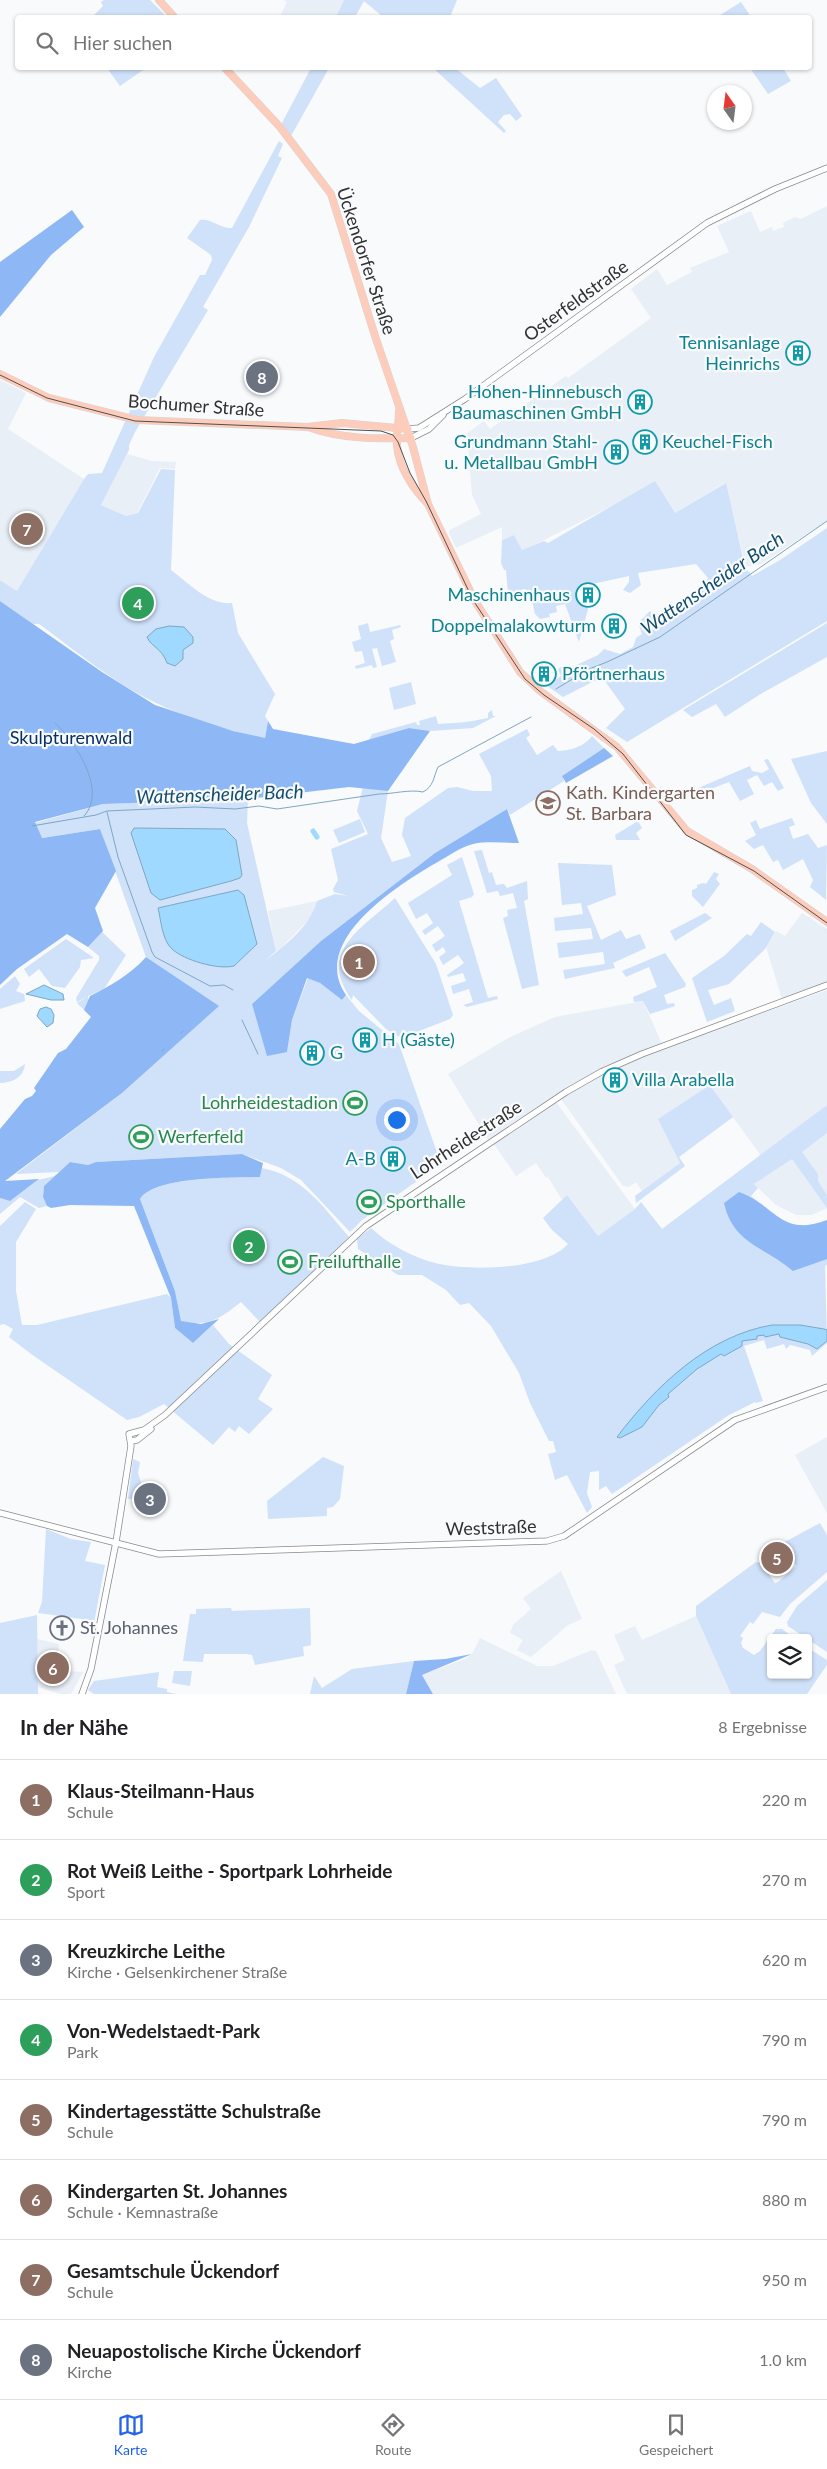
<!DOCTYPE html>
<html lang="de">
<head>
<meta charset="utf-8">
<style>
  body { margin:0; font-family:Lato,sans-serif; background:#f2f2f2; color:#202124 }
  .controls { position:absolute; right:15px; bottom:15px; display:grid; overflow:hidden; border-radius:5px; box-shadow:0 1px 4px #0004 }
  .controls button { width:45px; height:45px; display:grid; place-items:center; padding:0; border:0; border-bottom:1px solid #e0e0e0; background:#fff; color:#202124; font:25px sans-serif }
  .compass { position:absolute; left:707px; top:85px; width:45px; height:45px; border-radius:50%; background:#fff; box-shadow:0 1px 4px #0004; rotate:346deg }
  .you { position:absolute; left:396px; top:1119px; width:18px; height:18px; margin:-12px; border:4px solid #fff; border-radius:50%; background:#1a73e8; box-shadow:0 0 0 8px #1a73e833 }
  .badge { display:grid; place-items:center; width:32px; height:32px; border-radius:50%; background:#2563eb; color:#fff; font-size:16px; font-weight:700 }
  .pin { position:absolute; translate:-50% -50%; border:2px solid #fff; box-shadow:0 1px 5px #0006 }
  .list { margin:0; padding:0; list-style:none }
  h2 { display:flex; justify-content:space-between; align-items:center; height:65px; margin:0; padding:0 20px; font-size:21px }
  h2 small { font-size:16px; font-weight:400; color:#757577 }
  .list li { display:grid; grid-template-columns:32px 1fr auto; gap:15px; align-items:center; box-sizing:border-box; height:80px; padding:0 20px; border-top:1px solid #e0e0e0 }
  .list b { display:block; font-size:19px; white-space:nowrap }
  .list p { margin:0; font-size:16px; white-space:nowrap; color:#757577 }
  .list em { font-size:16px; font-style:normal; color:#757577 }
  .icon { flex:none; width:28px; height:28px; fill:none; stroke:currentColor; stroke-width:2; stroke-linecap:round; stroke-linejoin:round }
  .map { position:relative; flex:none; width:827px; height:1694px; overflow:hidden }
  .search { position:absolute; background:#fff; box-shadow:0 1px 4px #0004; left:15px; right:15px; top:15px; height:55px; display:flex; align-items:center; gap:12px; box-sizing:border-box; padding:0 18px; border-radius:5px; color:#757577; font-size:19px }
  .sheet { height:705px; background:#fff }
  nav { display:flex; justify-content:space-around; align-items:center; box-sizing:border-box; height:70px; border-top:1px solid #e0e0e0; background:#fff; font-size:14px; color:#757577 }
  nav a { display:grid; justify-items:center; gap:2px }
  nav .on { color:#2563eb }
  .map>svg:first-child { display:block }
  .built { fill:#e9eff7 }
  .green { fill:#d0e1fa }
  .forest { fill:#8eb8f5 }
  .water { fill:#9fd9ff; stroke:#7ea7c2 }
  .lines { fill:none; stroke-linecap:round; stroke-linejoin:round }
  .stream { stroke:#7ea7c2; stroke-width:1 }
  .canal { stroke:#9fd9ff; stroke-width:5 }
  .minor-casing { stroke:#888a8b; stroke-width:7 }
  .major-casing { stroke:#d6d6d6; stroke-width:8 }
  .minor { stroke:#fff; stroke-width:5.5 }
  .major { stroke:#feccbb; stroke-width:7 }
  .tram { stroke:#505051; stroke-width:1 }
  .labels { text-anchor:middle; stroke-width:4.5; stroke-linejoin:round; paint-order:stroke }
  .street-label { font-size:18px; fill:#313132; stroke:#f8fafc }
  .culture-label { font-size:18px; fill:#0d838f; stroke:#f8fafc; text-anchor:end }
  .park-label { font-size:18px; fill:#083065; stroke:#f8fafc }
  .education-label { font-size:18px; fill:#785e54; stroke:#f8fafc; text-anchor:start }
  .leisure-label { font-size:18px; fill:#27864d; stroke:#f8fafc; text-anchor:start }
  .worship-label { font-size:18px; fill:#5b616d; stroke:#f8fafc; text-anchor:start }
  .water-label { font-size:19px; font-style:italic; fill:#144e6d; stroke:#f8fafc }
</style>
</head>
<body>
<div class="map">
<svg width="827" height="1694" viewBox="0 0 827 1694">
  <rect width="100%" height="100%" fill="#f8fafc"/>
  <g class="built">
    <path d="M284,0H344L336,17L279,18L287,2Z"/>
    <path d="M827,206V521L761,564L746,567L725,483L675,513L620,502L522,551L514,535L502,540V527L456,548L449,533L450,530L481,514L472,495L468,445L462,437L484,421L490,429L566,376L568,378L651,318L631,289L657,269L667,285L692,272L690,268L729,252L717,226L751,211L760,232L772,227L773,231L784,227L783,223L795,217L801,219Z"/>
    <path d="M0,380L26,393L8,429L84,479L17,591L0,580Z"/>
    <path d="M127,454L152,461L176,462L175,469L160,468L137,513L126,516L101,505Z"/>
    <path d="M317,901L314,914L280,949L276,951L268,911Z"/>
    <path d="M802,913L827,929V982L782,999L766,947L776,931L785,936Z"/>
    <path d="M827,990V1105L761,1156L710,1085L676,1153L680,1163L642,1191L636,1182L629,1187L623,1186L561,1099L593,1078L642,1056Z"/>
    <path d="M643,1001L662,1044L590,1075L489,1141L448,1074L508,1038L555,1017Z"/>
    <path d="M556,1102L635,1209L598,1236L567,1195L562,1200L548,1177L546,1178L536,1163L516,1176L494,1144Z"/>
    <path d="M827,1133V1208L812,1215H796L776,1205L754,1184Z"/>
    <path d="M827,1437V1513L795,1455Z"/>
    <path d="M561,1571L582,1619L568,1625L531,1657L517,1650L523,1640L510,1633L513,1625L531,1609L523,1598Z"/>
    <path d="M696,1616L731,1694H627L614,1665L625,1660L614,1635L635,1626L642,1640Z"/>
    <path d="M480,1638L537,1666H553L592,1650L596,1651L616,1694H433L422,1675L465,1659L472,1654Z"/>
    <path d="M37,1639L59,1644L58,1665L69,1666V1671L83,1672L71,1694H61L38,1687Z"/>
  </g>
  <g class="green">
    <path d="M104,0H150L167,17H92L103,6L101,2Z"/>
    <path d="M344,0H457L450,17H383L364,1L355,17H336Z"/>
    <path d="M741,2L751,17H717Z"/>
    <path d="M107,68H146L120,86Z"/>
    <path d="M311,68H329L291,136L282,123Z"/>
    <path d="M433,68H455L480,88L496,78L522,116L516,121L510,114L504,115L498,122L506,131L504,133Z"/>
    <path d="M750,68H783L791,81L768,94Z"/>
    <path d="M279,141L283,144L278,156L282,158L249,227L203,307L208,310L135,432L129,445V450L101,505L126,516L138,513L161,469L175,470L171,570C189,583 208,605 232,603L238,633L275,694L265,716L268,721L265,738H261C226,730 189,719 156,703C114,683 76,651 39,624H33L0,601V580L17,591L84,479L88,474L102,473L154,357L200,275H205L212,260L211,255L187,238L200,220C211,218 221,229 232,228Z"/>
    <path d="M655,481L675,513L726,483L745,567L752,576L780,560L827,528V621L627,742L606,728L625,709L602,677L563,697L547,686L561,676L558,669L563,666L566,670L598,655L604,649L620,654L633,647L636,638L642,634L638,623L650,611L658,620L679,609L681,600L697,596L708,578L696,564L638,573L641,585L630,593L623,590L629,582V576L588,585L578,592L588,609L579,642L565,604L556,606L557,612L549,614L550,617L540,619L535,614L530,591L524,589L508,594L506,570H504L501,563L502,540L514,535L522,550L544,541L548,543Z"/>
    <path d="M368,623L370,632L400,625L401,627L392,630L394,639L390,641L396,662L382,666L377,648L372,649L377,667L373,668L372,665L356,669L355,666L365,663L362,651L355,652L352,642L361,639L358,626Z"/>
    <path d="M827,623V657L759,695L725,717L716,704L692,717L683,710Z"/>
    <path d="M411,682L416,704L394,710L389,688Z"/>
    <path d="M492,710L493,716H496L473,728L430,731L409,728L369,740L372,734L416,722L417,725H420L419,721L436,716L438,724C457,723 470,722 488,718V713Z"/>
    <path d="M527,729L530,735L526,738L537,755L553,745L558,751C570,751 585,746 592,736L604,748L562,776L564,781L510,815L507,809L435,853L321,941L252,1004L287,1051L292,1020L308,978L320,983L342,1000L346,995L359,1011L399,1044L441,1164L362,1220L350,1232L301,1180L281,1168L242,1154L96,1162L88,1165L70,1162L59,1172L16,1174L122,1093L218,1006L146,957L100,829L41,838L35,823L103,804L248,799L247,823L276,951L266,960C286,945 311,925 317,901L335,894L348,896L334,892L333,889L338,880L331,849L368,834L357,811L363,787L388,791L381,838L392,862L411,856L402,835L405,818L448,788L457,787L473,791H492L491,776L479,754Z"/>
    <path d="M827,751V824L811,803L791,759Z"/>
    <path d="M768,759L784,788L778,791L772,782L764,786L757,775L747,780L754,794L740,801L729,782L693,796L691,791L750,766L752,771L762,773L769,769L764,760Z"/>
    <path d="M792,818L795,825L789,827L793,839L808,834L818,848L827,845L826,900L810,887L813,880L803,859L783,870L778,860L773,862L763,845L754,849L745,841L756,835L750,823L756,820L760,829Z"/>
    <path d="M360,819L365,832L339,843L333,830Z"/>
    <path d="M638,821L642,828L636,833L640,840H616L615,835Z"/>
    <path d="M482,850L489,873L492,872L496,885L504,884L507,888L527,881L528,899L524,901L539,985L522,989L503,918L508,916L507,910L517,908L513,893L500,896L498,891L487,893L474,851Z"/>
    <path d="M462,857L474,894L472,897L459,901L488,998L497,996L498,999L467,1007L463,1005L473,1002L469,989L453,994L451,986L466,981L463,973L448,977L447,975L464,963L458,955L443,965L439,957L446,952L443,947L436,952L432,945L445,936L438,926L425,935L422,931L433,923L427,913L416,919L408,903L452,875L447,865Z"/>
    <path d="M558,863L612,865L616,895L587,906L601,940L621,930L626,939L640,934L646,948L613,963L615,968L565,979L563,970L605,964L603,952L559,958L557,943L593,939L591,928L555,931L554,918L583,914L581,903L562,905Z"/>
    <path d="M714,872L719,874L716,879L720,884L703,907L692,896V890L697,888V885L703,883L706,884Z"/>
    <path d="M395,898L436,964L453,1015L450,1019L401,1038L386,1029L353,995L352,1000C316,951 363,928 395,898Z"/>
    <path d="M705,913L712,918L675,941L670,931Z"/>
    <path d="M761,922L775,932L765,949L729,984L708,990L714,1005L731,998L735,1011L707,1022L692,978L724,956L747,934L751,936Z"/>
    <path d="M102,932L126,955L104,989L88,996L89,1002L84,1010L77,1003L88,996L77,1002L76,998L99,960V956L88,947Z"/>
    <path d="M66,939L94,958L81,960L80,967L65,988L52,986L39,969L29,977L24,969Z"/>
    <path d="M665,953L686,984L685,987L664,995L667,1004L674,1003L675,1006L650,1014L643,1001L634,1002L633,997L657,987L649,967L626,977L622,971Z"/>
    <path d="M15,976L20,984L16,991L24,994L25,1001L0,1009V989Z"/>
    <path d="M25,1064C24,1077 12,1083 0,1083V1071H14Z"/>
    <path d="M710,1085L733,1117L679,1157L685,1166L636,1203L635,1196L680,1163L658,1119Z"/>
    <path d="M827,1105V1133L802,1152L818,1174V1181L827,1195V1208L792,1159L754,1184L758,1188L751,1196C778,1218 791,1234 827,1220V1265L825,1266L827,1343L812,1356L810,1350L790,1345L786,1349L784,1344L767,1349L764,1340L744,1346L763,1401L756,1403L755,1402L729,1415L612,1494L606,1486L599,1490V1471L590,1472L587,1493L592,1507L587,1513L567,1475L555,1480L548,1454L556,1452L553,1441H549L530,1403L519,1373L491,1326L469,1303L460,1305L446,1290L422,1275H398L358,1249L357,1239L371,1228C388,1244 412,1257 435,1263C468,1271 544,1271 568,1244L552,1230L543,1218L567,1195L598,1236L635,1209L641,1202L662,1229Z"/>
    <path d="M262,1168C303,1176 323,1207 349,1237L260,1322L241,1302C218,1320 210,1326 181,1322L175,1291L140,1199C155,1176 233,1178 260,1177Z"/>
    <path d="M55,1176L44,1186L43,1197L47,1206L39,1208L20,1197L0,1214V1198L10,1201L38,1180Z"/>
    <path d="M25,1202L36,1209L16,1242V1291L22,1325H37L167,1294L171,1298L175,1328L193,1343L213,1325L229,1344L272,1375L258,1399L273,1409L249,1434L239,1426L235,1432L229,1427L213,1445L164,1404L139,1417L127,1420L31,1354L9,1337L13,1329L4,1324L0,1325V1226Z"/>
    <path d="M323,1457L344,1466L340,1499L333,1507L327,1508V1516L268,1519L267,1501Z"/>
    <path d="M133,1459L140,1462L138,1473L141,1482L138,1499H128Z"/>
    <path d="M820,1523L827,1535V1572L790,1604L780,1617L762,1612L753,1624L750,1622L740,1636L743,1638L741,1643L743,1648L754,1655L760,1651L776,1629H782L794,1638H771V1675H808V1648L827,1660V1665L807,1694H731L696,1616V1606L756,1562L761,1563L775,1583L778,1582L796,1566L781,1544Z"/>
    <path d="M46,1529L71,1539L91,1542L85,1561L105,1565L93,1628L82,1625V1619L38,1613L42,1602Z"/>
    <path d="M827,1580V1652L788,1626L787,1622L797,1606Z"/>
    <path d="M231,1608L232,1611L310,1608L311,1645L303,1647L304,1656L255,1665L252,1655L246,1654H204L203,1662L183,1661L190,1614H196V1609Z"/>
    <path d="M37,1615L38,1694H0V1623Z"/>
    <path d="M414,1661L406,1694H310L314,1676L322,1688L352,1669Z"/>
    <path d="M174,1671H192L190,1686L172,1683Z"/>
    <path d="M159,1672L157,1687L167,1689V1692L176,1694H94L88,1690L94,1681Z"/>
  </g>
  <g class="forest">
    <path d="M72,210L84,227L51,255L0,317V262Z"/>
    <path d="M0,601L102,672L155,705L233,731L265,738L268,721L273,729L354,744L409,728L430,731L388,791L349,787L248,799L103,804L35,822L42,838L100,829L116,871L95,908L103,931L88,947L67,934L17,969L0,985Z"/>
    <path d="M604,748L613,756L566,783L562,776Z"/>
    <path d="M507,809L519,843C504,843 487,841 473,844C460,847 447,857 436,863C396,886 309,942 346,995L342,1000L320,983L307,978L292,1020L287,1052L267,1056L252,1004L321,941L435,853Z"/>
    <path d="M146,957L219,1006L122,1093L5,1181L39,1179L10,1201L0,1198V1129L25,1099L32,1096L36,1091L34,1088L58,1053L66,1049L91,1017L84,1010L90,996C110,986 130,975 146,957Z"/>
    <path d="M242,1154L263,1163L260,1177C233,1178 155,1176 140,1199L175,1291L181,1321L201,1324L219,1319L193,1343L175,1328L171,1298L134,1206L70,1205L51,1208L47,1206L43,1197L44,1186L70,1162L88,1165L96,1162Z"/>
    <path d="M739,1192C776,1205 780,1238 827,1220V1259L793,1271C765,1247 733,1244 724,1203Z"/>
    <path d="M472,1654L422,1675L433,1694H406L414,1661L445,1659Z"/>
  </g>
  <g class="water">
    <path d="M169,626L184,627L193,637V643L183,650V659L175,666L167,663C162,648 151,647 147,637L156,629Z"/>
    <path d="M134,828L225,829L236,840L242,875L240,878L231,881L160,900L151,893L131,833Z"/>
    <path d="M238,890L244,895L257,944L234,966C217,970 184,960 172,949C162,940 161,920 158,908Z"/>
    <path d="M44,985L63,994L64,1000H51L26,994Z"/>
    <path d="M46,1007L51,1009L54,1015L53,1023L47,1027L37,1016L40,1009Z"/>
    <path d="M772,1325H800L824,1329L827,1330V1341L817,1349L808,1344L780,1337L779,1334L765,1337L764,1335L757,1336V1339L742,1341V1346L724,1356L721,1354L697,1369L668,1394L669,1397L659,1405L642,1427L620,1438L617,1437C655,1387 707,1336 772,1325Z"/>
  </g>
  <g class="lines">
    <g class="stream">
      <path d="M556,689L589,669L607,662L660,637L827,521"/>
      <path d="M55,723C75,741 108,791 84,816"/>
      <path d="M107,812L118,857L152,952L155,957L210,986L224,985L233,990"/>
      <path d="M32,826L96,815L107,811L195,807L235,809L259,806L277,809L379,794C394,794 409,789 423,792C434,786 433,778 438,767L531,717"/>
      <path d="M242,1020L258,1054"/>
      <path d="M181,1033L183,1031"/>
      <path d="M162,1051L164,1049"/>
    </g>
    <path class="canal" d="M313,831L317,837"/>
    <g class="minor-casing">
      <g id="minor">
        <path d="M408,429L419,428L465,399L707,223L775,189L827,168"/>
        <path d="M411,438L429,429L443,415"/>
        <path d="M131,1441L137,1440L151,1429"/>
        <path d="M0,1513L159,1554L547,1541L564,1536L735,1420L827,1387"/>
        <path d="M82,1694L91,1669L116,1542L131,1446L129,1434L144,1430L165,1415L366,1226L566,1092L601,1072L642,1054L827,985"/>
      </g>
    </g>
    <g class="major-casing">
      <g id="major">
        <path d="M159,0L175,18"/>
        <path d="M225,68L280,127L331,194L375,336L413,447L428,504L475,601L520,672L540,691L617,747L687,831L752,869L827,922"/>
        <path d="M0,374L49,398L137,420L307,427L342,423L408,429"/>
        <path d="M399,411C399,423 396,435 397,446C399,468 413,489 428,504"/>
        <path d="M308,427C341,439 376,439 411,438"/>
      </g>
    </g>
    <use href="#minor" class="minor"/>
    <use href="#major" class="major"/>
    <path class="tram" d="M0,375L47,398L135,421L381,431L393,435L398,442L410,473L426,501L473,600L525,679L544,695L594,729L623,754L686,835L754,871L827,923"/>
  </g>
  <defs>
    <g id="building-ring" transform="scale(1.25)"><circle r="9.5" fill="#f8fafc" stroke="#0f9aa8" stroke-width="1.5"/><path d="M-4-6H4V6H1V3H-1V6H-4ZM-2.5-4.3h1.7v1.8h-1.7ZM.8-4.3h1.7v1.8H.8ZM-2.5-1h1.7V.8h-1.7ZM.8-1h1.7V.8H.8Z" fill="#0f9aa8"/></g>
    <g id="school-ring" transform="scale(1.25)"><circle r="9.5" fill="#f8fafc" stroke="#8d6e63" stroke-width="1.5"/><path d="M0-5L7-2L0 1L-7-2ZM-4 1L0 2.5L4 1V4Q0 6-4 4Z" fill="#8d6e63"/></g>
    <g id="stadium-ring" transform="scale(1.25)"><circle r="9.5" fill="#f8fafc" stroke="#2e9e5b" stroke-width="1.5"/><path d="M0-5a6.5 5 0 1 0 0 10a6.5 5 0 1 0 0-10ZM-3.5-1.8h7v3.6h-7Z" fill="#2e9e5b"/></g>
    <g id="church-ring" transform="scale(1.25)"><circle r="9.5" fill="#f8fafc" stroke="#6b7280" stroke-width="1.5"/><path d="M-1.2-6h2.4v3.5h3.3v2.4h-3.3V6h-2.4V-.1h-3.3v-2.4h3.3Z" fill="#6b7280"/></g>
  </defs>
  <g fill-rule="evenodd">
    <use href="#building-ring" x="798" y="353"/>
    <use href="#building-ring" x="640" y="402"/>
    <use href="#building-ring" x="645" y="442"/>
    <use href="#building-ring" x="616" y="452"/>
    <use href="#building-ring" x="588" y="595"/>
    <use href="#building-ring" x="614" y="626"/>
    <use href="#building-ring" x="544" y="674"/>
    <use href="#school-ring" x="548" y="803"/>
    <use href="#building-ring" x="365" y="1040"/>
    <use href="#building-ring" x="312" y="1053"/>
    <use href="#building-ring" x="615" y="1080"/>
    <use href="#stadium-ring" x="355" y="1103"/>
    <use href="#stadium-ring" x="141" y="1137"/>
    <use href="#building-ring" x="393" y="1159"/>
    <use href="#stadium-ring" x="369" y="1202"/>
    <use href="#stadium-ring" x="290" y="1262"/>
    <use href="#church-ring" x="62" y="1628"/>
  </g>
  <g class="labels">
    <g class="street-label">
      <text transform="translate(366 261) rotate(72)" y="6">Ückendorfer Straße</text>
      <text transform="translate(576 301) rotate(-36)" y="6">Osterfeldstraße</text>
      <text transform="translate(196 406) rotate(4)" y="6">Bochumer Straße</text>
      <text transform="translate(466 1140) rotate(-33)" y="6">Lohrheidestraße</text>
      <text transform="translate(491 1528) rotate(-2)" y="6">Weststraße</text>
    </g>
    <g class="culture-label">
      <text x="780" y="349">Tennisanlage<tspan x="780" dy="21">Heinrichs</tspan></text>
      <text x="622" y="398">Hohen-Hinnebusch<tspan x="622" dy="21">Baumaschinen GmbH</tspan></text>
      <text x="598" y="448">Grundmann Stahl-<tspan x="598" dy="21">u. Metallbau GmbH</tspan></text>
      <text x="662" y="448" text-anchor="start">Keuchel-Fisch</text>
      <text x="570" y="601">Maschinenhaus</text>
      <text x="596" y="632">Doppelmalakowturm</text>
      <text x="562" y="680" text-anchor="start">Pförtnerhaus</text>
      <text x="382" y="1046" text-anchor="start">H (Gäste)</text>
      <text x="330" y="1059" text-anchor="start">G</text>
      <text x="632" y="1086" text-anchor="start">Villa Arabella</text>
      <text x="376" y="1165">A-B</text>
    </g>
    <g class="park-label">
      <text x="71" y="744">Skulpturenwald</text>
    </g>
    <g class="education-label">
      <text x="566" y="799">Kath. Kindergarten<tspan x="566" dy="21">St. Barbara</tspan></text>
    </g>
    <g class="leisure-label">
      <text x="338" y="1109" text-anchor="end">Lohrheidestadion</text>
      <text x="158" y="1143">Werferfeld</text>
      <text x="386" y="1208">Sporthalle</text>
      <text x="308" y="1268">Freilufthalle</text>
    </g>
    <g class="worship-label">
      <text x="80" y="1634">St. Johannes</text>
    </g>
    <g class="water-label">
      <text transform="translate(712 583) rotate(-34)" y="7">Wattenscheider Bach</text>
      <text transform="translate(220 794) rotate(-2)" y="7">Wattenscheider Bach</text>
    </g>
  </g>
</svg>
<div class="controls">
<button><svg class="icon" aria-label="layers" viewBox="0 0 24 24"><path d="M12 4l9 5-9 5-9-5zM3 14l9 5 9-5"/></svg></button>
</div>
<svg class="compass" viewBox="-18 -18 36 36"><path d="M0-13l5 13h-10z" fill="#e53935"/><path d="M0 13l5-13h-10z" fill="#757577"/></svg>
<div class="you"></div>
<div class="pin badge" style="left:359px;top:962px;background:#8d6e63">1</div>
<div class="pin badge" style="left:249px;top:1246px;background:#2e9e5b">2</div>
<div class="pin badge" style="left:150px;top:1499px;background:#6b7280">3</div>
<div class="pin badge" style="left:138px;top:603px;background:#2e9e5b">4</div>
<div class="pin badge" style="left:777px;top:1558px;background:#8d6e63">5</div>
<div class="pin badge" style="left:53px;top:1668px;background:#8d6e63">6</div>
<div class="pin badge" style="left:27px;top:529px;background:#8d6e63">7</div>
<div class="pin badge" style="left:262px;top:377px;background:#6b7280">8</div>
<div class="search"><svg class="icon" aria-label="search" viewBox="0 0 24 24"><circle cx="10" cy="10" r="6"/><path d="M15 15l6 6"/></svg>Hier suchen</div>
</div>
<section class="sheet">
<h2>In der Nähe<small>8 Ergebnisse</small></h2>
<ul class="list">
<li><span class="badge" style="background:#8d6e63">1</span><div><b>Klaus-Steilmann-Haus</b><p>Schule</p></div><em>220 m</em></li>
<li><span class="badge" style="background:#2e9e5b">2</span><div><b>Rot Weiß Leithe - Sportpark Lohrheide</b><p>Sport</p></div><em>270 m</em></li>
<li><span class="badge" style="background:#6b7280">3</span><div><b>Kreuzkirche Leithe</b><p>Kirche · Gelsenkirchener Straße</p></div><em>620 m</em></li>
<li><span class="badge" style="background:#2e9e5b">4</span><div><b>Von-Wedelstaedt-Park</b><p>Park</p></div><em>790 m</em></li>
<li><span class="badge" style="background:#8d6e63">5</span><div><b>Kindertagesstätte Schulstraße</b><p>Schule</p></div><em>790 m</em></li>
<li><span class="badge" style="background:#8d6e63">6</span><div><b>Kindergarten St. Johannes</b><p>Schule · Kemnastraße</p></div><em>880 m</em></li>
<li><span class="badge" style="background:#8d6e63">7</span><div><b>Gesamtschule Ückendorf</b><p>Schule</p></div><em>950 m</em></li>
<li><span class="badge" style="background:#6b7280">8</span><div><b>Neuapostolische Kirche Ückendorf</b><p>Kirche</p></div><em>1.0 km</em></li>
</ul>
</section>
<nav>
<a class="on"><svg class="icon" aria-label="map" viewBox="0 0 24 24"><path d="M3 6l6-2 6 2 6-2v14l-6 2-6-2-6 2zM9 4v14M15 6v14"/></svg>Karte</a>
<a><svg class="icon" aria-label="directions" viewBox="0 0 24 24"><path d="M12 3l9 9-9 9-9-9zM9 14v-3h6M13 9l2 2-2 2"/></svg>Route</a>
<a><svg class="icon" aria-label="saved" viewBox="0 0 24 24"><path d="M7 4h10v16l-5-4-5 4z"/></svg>Gespeichert</a>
</nav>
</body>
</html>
